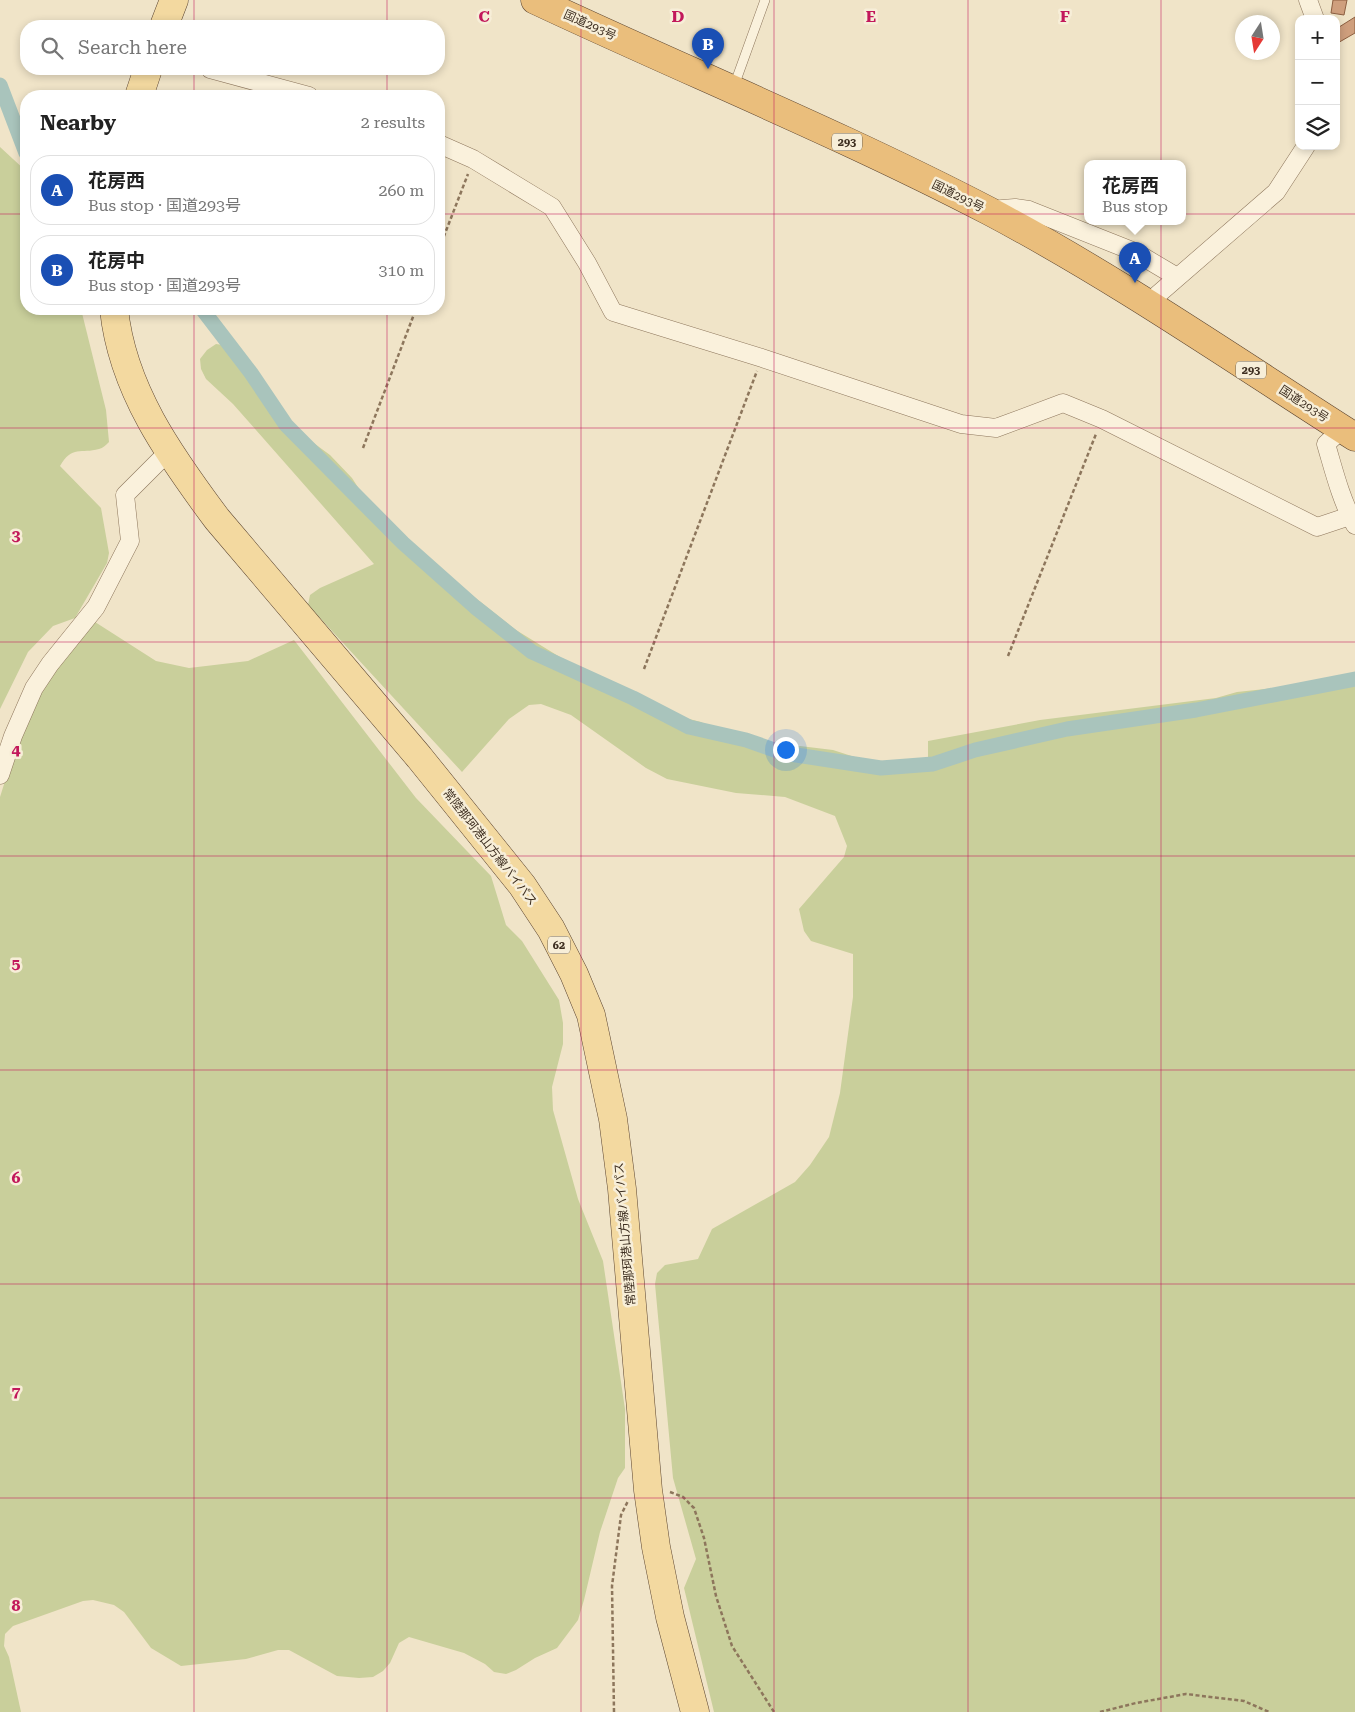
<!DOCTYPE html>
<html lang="en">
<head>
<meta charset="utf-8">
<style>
  body { margin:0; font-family:"Roboto Serif","Noto Sans JP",serif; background:#f6f6f6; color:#222 }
  .controls { position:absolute; right:15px; top:15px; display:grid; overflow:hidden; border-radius:10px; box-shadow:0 2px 8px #0003 }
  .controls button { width:45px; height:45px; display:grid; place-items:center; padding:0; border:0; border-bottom:1px solid #e0e0e0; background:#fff; color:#222; font:25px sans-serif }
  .compass { position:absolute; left:1235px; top:15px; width:45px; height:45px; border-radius:50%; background:#fff; box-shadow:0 2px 8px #0003; rotate:192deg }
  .you { position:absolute; left:785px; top:749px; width:18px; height:18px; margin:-12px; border:4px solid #fff; border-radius:50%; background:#1a73e8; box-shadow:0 0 0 8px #1a73e833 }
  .badge { display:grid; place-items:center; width:32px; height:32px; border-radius:50%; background:#0f766e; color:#fff; font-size:16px; font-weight:700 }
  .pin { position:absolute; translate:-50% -41px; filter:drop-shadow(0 1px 2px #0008) }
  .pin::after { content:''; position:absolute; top:26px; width:18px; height:15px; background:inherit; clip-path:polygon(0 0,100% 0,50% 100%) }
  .popup { position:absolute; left:1084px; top:160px; width:102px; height:65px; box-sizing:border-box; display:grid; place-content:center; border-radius:10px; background:#fff; filter:drop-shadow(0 1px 4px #0005); font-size:16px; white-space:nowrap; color:#767676 }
  .popup b { font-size:19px; color:#222 }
  .popup::after { content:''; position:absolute; left:50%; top:100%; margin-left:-10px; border:10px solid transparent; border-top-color:#fff }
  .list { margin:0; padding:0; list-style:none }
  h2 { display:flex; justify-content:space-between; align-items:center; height:65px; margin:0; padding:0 20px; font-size:21px }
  h2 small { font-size:16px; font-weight:400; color:#767676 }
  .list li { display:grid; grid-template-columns:32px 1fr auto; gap:15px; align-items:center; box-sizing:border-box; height:70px; margin:0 10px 10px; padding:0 10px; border:1px solid #e0e0e0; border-radius:20px }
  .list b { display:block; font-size:19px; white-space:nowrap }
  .list p { margin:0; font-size:16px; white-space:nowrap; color:#767676 }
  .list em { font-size:16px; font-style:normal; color:#767676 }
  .icon { flex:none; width:28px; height:28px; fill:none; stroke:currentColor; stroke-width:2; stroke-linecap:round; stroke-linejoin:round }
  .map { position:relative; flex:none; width:1355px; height:1712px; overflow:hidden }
  .search { position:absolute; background:#fff; box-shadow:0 2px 8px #0003; left:20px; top:20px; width:425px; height:55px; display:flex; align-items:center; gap:12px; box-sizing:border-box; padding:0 18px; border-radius:20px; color:#767676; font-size:19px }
  .panel { position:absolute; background:#fff; box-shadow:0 2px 8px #0003; left:20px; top:90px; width:425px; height:225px; border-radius:20px }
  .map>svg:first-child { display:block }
  .green { fill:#c9cf9b }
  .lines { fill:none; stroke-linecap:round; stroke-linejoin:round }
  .canal { stroke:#a9c4bc; stroke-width:15 }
  .building { fill:#cf9f7d; stroke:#8d5f41 }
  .service-casing { stroke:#8d765c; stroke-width:10 }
  .minor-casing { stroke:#8d765c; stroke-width:19 }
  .primary-casing { stroke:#5b4430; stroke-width:29 }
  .trunk-casing { stroke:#5b4430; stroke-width:29 }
  .path { stroke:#8d765c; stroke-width:2.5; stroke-dasharray:4 2.5; stroke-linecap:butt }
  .service { stroke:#faf1dc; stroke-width:9 }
  .minor { stroke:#faf1dc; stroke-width:18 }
  .primary { stroke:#f3d9a0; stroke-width:28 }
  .trunk { stroke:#eabe7c; stroke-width:28 }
  .grid { fill:none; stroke:#c2185b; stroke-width:1; stroke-opacity:0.55 }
  .labels { text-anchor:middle; stroke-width:5; stroke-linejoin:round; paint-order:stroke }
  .shield { fill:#f7eed8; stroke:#756857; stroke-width:1 }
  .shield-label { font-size:11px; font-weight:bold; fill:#3d2e20 }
  .street-label { font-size:12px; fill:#3d2e20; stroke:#f7eed8 }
  .grid-label { font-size:16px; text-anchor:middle; font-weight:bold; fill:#c2185b; stroke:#f7eed8; stroke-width:5; stroke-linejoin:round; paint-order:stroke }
</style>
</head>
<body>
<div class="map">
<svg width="1355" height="1712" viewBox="0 0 1355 1712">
  <rect width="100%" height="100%" fill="#f0e4c8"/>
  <g class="green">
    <path d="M0,147L26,171V309H81L106,410L109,442C106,445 103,448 99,449C81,454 72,445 60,466L101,508L109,553L107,563L75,618L53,626L28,652L0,709Z"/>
    <path d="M216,344L229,346L247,361L263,380L296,430L330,455L352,478L396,546L407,555L449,577L516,630L615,691L634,705L701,722L753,749L800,746L833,750L867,761L914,763L928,758V741L1040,720L1216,698L1237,692L1320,683L1355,672V1712H714L684,1588L696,1559L673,1478L655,1284L657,1273L665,1265L698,1259L712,1229L795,1182L810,1165L829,1137L840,1093L853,997V954L811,941L804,931L799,909L844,857L847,846L835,816L785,797L736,793L667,779L646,768L571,715L541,704L529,705L509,719L462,772L308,605L310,595L320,588L374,564L233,404L206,379L201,369L200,359L207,350Z"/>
    <path d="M95,622L156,661L189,668L248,661L294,640L416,798L491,876L506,925L522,941L559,1000L563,1023V1044L552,1087L553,1110L578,1199L603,1261L625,1409V1468L618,1478L600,1532L584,1600L578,1620L557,1648L535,1658L516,1670L506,1674L494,1672L485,1664L464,1653L409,1637L399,1643L390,1663L383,1671L373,1677L359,1678L337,1676L289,1650H278L246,1659L181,1666L151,1648L124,1612L114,1605L93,1600L83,1601L13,1626L5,1634L4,1646L9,1657L21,1712H0V797L17,743L42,684Z"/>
  </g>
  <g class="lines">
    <g class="canal">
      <path d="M0,85L26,153"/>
      <path d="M202,309L251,373L286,425L403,543L475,607L532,652L633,698L689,727L746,740L783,753L881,768L933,764L975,750L1067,729L1196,710L1355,679"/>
    </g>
  </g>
  <g class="building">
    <path d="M1333,0H1347L1344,15L1331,13Z"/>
    <path d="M1355,17V33L1336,44V29Z"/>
  </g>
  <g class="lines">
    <g class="service-casing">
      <path id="service" d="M734,86L765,0"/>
    </g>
    <g class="minor-casing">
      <g id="minor">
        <path d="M1308,0L1315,19"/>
        <path d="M210,69L309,96"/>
        <path d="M439,144L473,159L552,207L587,263L613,312L762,358L961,424L996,428L1063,403L1102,419L1317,527L1350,516"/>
        <path d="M990,210L1015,208L1029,210L1135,252L1177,277"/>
        <path d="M1148,303L1276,192L1306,146"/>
        <path d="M1342,429L1326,444C1334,471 1341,500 1355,525"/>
        <path d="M0,775L13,736L34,688L50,664L96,607L130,541L125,495L169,451"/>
      </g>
    </g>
    <g class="primary-casing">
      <g id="primary">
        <path d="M164,26L174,0"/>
        <path d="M139,96L148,69"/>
        <path d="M114,309C122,389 170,456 217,519L419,757L522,885L551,929L574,974L591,1015L613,1119L622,1189L648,1490L656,1547L670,1617L695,1712"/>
      </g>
    </g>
    <g class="trunk-casing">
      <path id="trunk" d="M535,0C686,71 841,134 989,211C1116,278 1234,360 1355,437"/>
    </g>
    <g class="path">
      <path d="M439,249L468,174"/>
      <path d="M363,448L416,309"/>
      <path d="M1008,656L1096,434"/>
      <path d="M644,669L757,371"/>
      <path d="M670,1492L683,1497L694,1508L704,1538L716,1596L732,1646L774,1712"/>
      <path d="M614,1712L612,1586L621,1515L628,1501"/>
      <path d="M1100,1712L1136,1703L1186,1694L1244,1701L1269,1712"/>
    </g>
    <use href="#service" class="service"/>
    <use href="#minor" class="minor"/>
    <use href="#primary" class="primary"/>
    <use href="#trunk" class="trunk"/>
  </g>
  <path class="grid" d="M194,0V26M387,0V26M581,0V1712M774,0V1712M968,0V1712M1161,0V1712M194,69V96M387,69V96M0,214H26M439,214H1355M194,309V1712M387,309V1712M0,428H1355M0,642H1355M0,856H1355M0,1070H1355M0,1284H1355M0,1498H1355"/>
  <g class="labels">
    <g class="shield">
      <rect x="832" y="133.5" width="30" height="17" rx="4"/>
      <rect x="1236" y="361.5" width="30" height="17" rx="4"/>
      <rect x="548" y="936.5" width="22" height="17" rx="4"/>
    </g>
    <g class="shield-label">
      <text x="847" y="146">293</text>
      <text x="1251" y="374">293</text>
      <text x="559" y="949">62</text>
    </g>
    <g class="street-label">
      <text transform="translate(590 25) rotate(24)" y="4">国道293号</text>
      <text transform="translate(958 196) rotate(26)" y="4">国道293号</text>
      <text transform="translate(1304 404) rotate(33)" y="4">国道293号</text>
      <text transform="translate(490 847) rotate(52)" y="4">常陸那珂港山方線バイパス</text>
      <text transform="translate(625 1234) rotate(-95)" y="4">常陸那珂港山方線バイパス</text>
    </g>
  </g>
  <g class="grid-label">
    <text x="484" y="22">C</text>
    <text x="678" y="22">D</text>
    <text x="871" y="22">E</text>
    <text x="1065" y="22">F</text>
    <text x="16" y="541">3</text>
    <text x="16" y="755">4</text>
    <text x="16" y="969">5</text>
    <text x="16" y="1183">6</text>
    <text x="16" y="1397">7</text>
    <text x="16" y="1611">8</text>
  </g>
</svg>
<div class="controls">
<button>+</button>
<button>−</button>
<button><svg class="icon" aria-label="layers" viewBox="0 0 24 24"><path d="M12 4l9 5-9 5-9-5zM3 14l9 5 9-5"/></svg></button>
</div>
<svg class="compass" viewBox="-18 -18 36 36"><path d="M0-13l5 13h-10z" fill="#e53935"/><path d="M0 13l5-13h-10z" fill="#767676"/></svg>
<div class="you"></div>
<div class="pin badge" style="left:1135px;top:283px;background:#1a4fb4">A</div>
<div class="popup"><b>花房西</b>Bus stop</div>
<div class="pin badge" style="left:708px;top:69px;background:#1a4fb4">B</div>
<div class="search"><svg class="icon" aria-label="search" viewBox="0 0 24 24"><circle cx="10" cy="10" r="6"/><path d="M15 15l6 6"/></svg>Search here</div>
<section class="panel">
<h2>Nearby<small>2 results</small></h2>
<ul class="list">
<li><span class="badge" style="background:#1a4fb4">A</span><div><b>花房西</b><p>Bus stop · 国道293号</p></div><em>260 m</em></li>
<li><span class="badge" style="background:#1a4fb4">B</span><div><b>花房中</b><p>Bus stop · 国道293号</p></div><em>310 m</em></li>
</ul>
</section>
</div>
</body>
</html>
